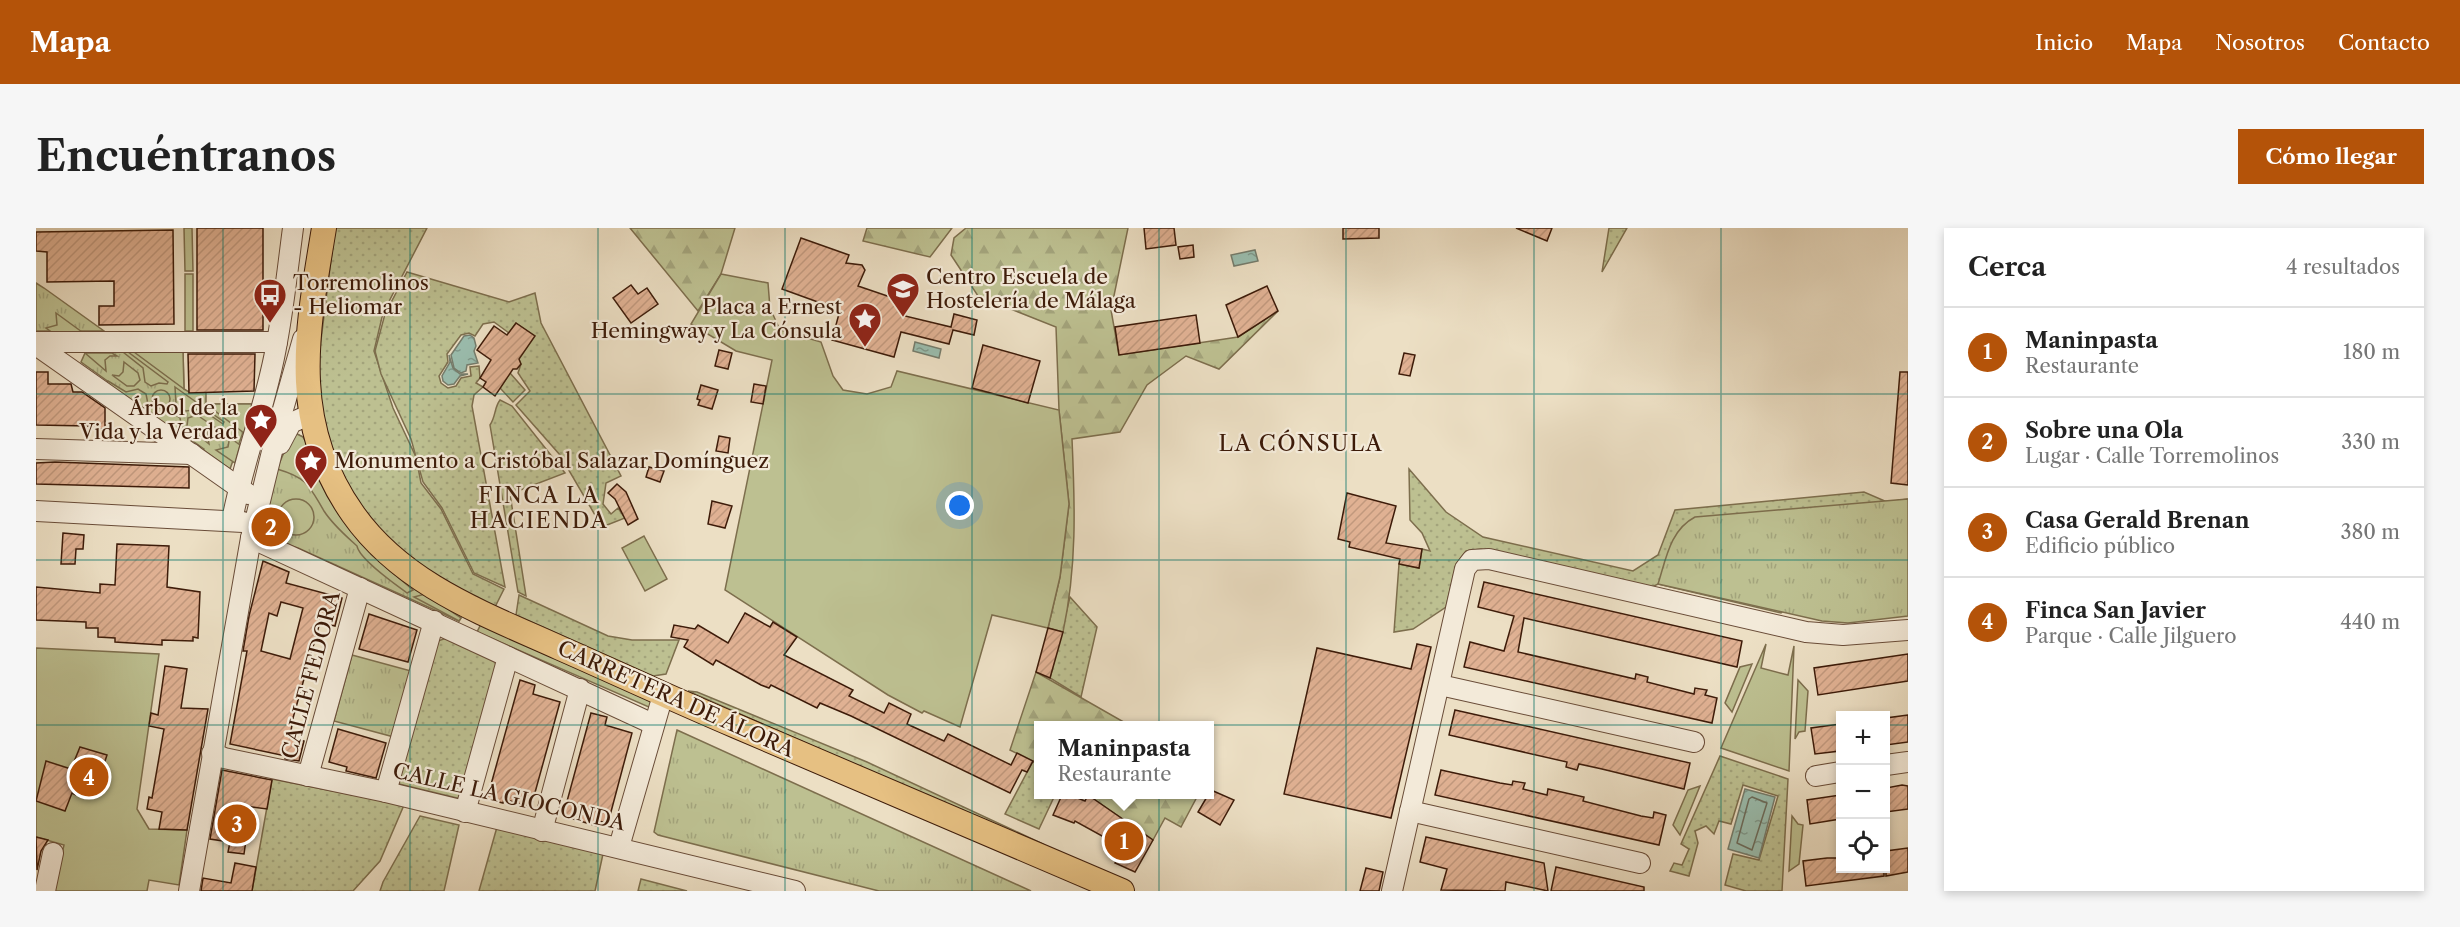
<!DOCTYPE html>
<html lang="es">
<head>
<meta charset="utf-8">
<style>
  body { margin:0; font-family:"Libre Caslon Text",serif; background:#f6f6f6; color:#222 }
  .controls { position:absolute; right:18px; bottom:18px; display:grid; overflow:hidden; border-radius:0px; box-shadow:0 3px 9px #0003 }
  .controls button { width:54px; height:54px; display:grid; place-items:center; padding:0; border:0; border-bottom:2px solid #e0e0e0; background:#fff; color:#222; font:30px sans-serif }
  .you { position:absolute; left:924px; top:278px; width:21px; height:21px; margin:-15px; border:4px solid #fff; border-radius:50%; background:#1a73e8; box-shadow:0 0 0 9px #1a73e833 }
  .badge { display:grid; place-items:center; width:39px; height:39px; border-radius:50%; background:#b45309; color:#fff; font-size:20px; font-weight:700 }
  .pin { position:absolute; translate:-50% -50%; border:3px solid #fff; box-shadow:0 2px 6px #0006 }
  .popup { position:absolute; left:998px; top:493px; width:180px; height:78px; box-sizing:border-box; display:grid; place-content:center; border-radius:0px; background:#fff; filter:drop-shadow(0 2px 4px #0005); font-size:20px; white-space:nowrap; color:#767676 }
  .popup b { font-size:22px; color:#222 }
  .popup::after { content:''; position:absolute; left:50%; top:100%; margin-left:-12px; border:12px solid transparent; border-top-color:#fff }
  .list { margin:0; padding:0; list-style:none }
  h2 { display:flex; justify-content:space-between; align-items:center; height:78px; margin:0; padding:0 24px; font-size:26px }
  h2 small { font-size:20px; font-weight:400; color:#767676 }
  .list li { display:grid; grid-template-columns:39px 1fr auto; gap:18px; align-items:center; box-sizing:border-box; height:90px; padding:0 24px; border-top:2px solid #e0e0e0 }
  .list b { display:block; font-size:22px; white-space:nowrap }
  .list p { margin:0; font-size:20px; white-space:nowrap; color:#767676 }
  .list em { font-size:20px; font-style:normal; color:#767676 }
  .icon { flex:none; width:33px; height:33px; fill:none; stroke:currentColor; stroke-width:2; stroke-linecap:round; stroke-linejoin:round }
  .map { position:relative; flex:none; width:1872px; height:663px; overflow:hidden; border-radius:0px }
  header { display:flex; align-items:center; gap:36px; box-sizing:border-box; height:84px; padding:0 30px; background:#b45309; color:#fff }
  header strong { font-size:28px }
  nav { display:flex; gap:33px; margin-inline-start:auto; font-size:21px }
  .intro { display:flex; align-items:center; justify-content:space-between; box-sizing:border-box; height:144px; padding:0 36px }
  h1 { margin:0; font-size:42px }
  .button { padding:15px 27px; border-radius:0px; background:#b45309; color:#fff; font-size:21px; font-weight:700 }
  main { display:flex; gap:36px; padding:0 36px }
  aside { flex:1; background:#fff; border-radius:0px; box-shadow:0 3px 9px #0003 }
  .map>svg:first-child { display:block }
  .grass { fill:url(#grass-dots); stroke:#7d6e4d; stroke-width:1.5 }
  .forest { fill:url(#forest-firs); stroke:#7d6e4d; stroke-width:1.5 }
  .park { fill:url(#park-tufts); stroke:#7d6e4d; stroke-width:1.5 }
  .garden { fill:#bdc091; stroke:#7d6e4d; stroke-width:1.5 }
  .water { fill:url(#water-ripples); stroke:#757c6c; stroke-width:1.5 }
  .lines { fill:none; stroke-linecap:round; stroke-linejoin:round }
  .shore { stroke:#6c6c5c; stroke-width:1.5 }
  .building { fill:url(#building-hatch); stroke:#3d1b09; stroke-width:1.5; fill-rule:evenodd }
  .minor-casing { stroke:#694c38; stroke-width:22 }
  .major-casing { stroke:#3d1b09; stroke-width:26 }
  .minor { stroke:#f3ead9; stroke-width:20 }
  .major { stroke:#e6c082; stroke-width:24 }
  .grid { fill:none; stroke:#0f766e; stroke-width:1.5; stroke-opacity:0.55 }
  .labels { text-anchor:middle; stroke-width:4.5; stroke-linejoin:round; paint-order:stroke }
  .poi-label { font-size:21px; fill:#3d1b09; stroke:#f3ead9; text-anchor:start }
  .street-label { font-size:21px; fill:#3d1b09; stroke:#f3ead9 }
  .neighbourhood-label { font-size:22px; letter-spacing:1.5px; fill:#3d1b09; stroke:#f3ead9 }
</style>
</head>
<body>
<header>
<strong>Mapa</strong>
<nav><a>Inicio</a><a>Mapa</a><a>Nosotros</a><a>Contacto</a></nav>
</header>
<div class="intro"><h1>Encuéntranos</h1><a class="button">Cómo llegar</a></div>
<main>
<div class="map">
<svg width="1872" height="663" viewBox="0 0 1872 663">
  <defs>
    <pattern id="grass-dots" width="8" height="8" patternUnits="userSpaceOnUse" patternTransform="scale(1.5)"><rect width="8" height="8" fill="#bdc091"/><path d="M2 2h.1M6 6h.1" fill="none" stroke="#a3a47c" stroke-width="1.8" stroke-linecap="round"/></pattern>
    <pattern id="forest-firs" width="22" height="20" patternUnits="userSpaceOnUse" patternTransform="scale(1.5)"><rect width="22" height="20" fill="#bdc091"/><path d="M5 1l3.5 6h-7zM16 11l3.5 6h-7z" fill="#a3a47c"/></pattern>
    <pattern id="park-tufts" width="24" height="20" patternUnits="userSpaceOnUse" patternTransform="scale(1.5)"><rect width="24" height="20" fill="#bdc091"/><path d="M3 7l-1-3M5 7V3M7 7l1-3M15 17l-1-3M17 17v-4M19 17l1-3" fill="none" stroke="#a3a47c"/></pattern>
    <pattern id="water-ripples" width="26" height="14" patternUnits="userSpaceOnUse" patternTransform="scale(1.5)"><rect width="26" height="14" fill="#9abdae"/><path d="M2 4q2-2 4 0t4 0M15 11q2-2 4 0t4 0" fill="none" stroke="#7f998c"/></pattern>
    <pattern id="building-hatch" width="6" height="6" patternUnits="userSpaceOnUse" patternTransform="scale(1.5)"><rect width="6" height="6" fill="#e0b193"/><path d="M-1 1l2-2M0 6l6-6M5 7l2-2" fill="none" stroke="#c1987d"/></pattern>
  </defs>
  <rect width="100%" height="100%" fill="#ecdfc4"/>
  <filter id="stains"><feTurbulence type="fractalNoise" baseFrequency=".00333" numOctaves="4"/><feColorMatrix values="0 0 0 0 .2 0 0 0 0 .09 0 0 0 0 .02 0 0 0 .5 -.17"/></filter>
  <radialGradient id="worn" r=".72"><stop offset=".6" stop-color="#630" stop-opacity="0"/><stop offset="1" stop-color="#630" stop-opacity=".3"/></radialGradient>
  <g class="grass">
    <path d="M299,0H391L347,85L338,123L357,180L380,229L385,255L405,281L437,346L468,361L459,379L411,355L368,327L328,286L298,231L284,184L283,128Z"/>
    <path d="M1573,0H1591L1566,44Z"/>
    <path d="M371,44L473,74L499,65L505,95L585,248L570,255L567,276L575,286L582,280L589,290L566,299L524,227L480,177L494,163L482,145L485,136L481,128L498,108L480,95L473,105L458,94L447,96L439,108L433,105L425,107L411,126L412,134L403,148L405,155L412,160L420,158L425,150L435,148L434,139L443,138L444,150L440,155L447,159L438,167L436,178L469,359L438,345L406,280L387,254L375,211L345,146L339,123L349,86Z"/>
    <path d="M474,145L489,162L477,174L464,160Z"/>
    <path d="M464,172L476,178L529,245L474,266L490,368L482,364L454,197C460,188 458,180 464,172Z"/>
    <path d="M1373,241L1410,284L1447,309L1597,343L1622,327L1639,282L1828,264L1851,274L1872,271L1745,385L1622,356L1614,360L1445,321L1430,323L1420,336L1410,379L1377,401L1358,404L1363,336L1383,340L1386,321L1394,323L1386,305L1374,292Z"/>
    <path d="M483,367L572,408L596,412H643L630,446L617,448L480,387Z"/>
    <path d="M1034,369L1061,399L1045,469L1014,450Z"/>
    <path d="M413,409L462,431L425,571L363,556L362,549L402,413Z"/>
    <path d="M652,463L661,464L831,534L1007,616L1008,620Z"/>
    <path d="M1684,528L1752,551L1746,663H1710L1689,657L1697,626L1723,632L1742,568L1707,557L1695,596L1683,593L1678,606L1670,598L1659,603L1662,615L1653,648L1634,643L1638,635L1646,637L1653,621L1645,616Z"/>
    <path d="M997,533L1002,536V566L1019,567L1003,601L969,586Z"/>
    <path d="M236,551L368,577L344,633L317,663H216Z"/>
    <path d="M384,588L423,597L408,663H344L347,654Z"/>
    <path d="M461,599L567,626L559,663H443Z"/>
    <path d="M605,651L651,663H602Z"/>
  </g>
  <g class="forest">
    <path d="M594,0H699L685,46L662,83Z"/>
    <path d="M831,0H916L894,29L827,13Z"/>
    <path d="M930,0H1092L1075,82L1083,127L1202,109L1242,83L1183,141L1150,128L1111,157L1084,204L1036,211C1039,278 1041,338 1027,404L1012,400L1024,349L1033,276L1023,182L1020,99L942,68L915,27L918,10Z"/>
    <path d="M1000,444L1093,497L1002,498V536L974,522Z"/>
    <path d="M1052,567H1162L1145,599L1129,590L1117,612Z"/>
  </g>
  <g class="park">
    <path d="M0,55L8,60L68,103H0Z"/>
    <path d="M147,123L148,161L153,164H170V176H217L194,241L45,134L49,125Z"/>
    <path d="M261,206L267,209L274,223L389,366L425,390L423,393L262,320L230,310L227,304L228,295L241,241Z"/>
    <path d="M1872,271V388L1812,395L1786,393L1622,356C1630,331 1634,302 1659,289Z"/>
    <path d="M316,427L375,443L358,509L298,493Z"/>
    <path d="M641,502L995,663H843L622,607L618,604Z"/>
  </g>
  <g class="garden">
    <path d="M148,0H156L157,43H149Z"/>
    <rect x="149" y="46" width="8" height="57"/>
    <path d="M685,46L732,55L734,80L744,102L785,114L797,148L807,162L831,166L855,159L861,143L1023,182L1033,276L1024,349L1012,400L956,387L924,499L888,483L886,485L852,467L689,362L736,132L700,123L655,96Z"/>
    <path d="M20,85L46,104L17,105L10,100L21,97Z"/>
    <path d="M147,123L148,161L98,124Z"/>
    <path d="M87,124H92L132,154L131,156L123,155L115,158L109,154L107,140Z"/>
    <path d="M49,125H76L81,128H74L69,132L70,143Z"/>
    <path d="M88,134L102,145L104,152L98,158H91L76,147L83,148L87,144Z"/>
    <path d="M72,153L90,164L102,161L110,166L113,181L111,184L71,155Z"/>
    <path d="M139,159L188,194L187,196L165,181L150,183L140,176Z"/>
    <circle cx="125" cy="171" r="9"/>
    <path d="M170,176H217L208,205Z"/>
    <path d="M135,184L144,190L147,206L168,221L166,223L118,188Z"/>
    <path d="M161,187L183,202L176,201L171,204L173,216L151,198L152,190Z"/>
    <path d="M261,206L267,209L333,318L335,326L377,362L371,365C359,356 323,331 321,318C309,307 297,297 288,283C273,258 272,250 241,241L254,210Z"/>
    <path d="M190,207L204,217L199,235L180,222L192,219L193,213Z"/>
    <circle cx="260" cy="289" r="18"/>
    <path d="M608,308L631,351L609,363L586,320Z"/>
    <path d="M389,366L425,390L423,393L378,369Z"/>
    <path d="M446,394L617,468L615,480L441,404Z"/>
    <path d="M1730,416L1725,440L1752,447L1758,418L1753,543L1685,520Z"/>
    <path d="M0,420L123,426L101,581L113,601L151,602L143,657L113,652L111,663H17L28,617L0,609Z"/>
    <path d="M1716,436L1696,484L1689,475L1704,439Z"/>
    <path d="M1762,452L1772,463L1769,503L1763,504L1759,511Z"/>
    <path d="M1664,558L1644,607L1637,597L1652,562Z"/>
    <path d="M1756,588L1762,596L1767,597L1763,636L1753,643Z"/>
  </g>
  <g class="water">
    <path d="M1219,22L1222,33L1198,38L1195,27Z"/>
    <path d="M434,107L438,110L440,118L438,123L442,135L431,137L430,143L425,145L418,140L415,127L428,108Z"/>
    <path d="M879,114L905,121L903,130L877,123Z"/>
    <path d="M413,127L417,140L424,146H432L424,148L418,156L412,157L407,153L406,148L414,134Z"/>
    <path d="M1709,561L1739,569L1723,630L1692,621Z"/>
  </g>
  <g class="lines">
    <path class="shore" d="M1716,569L1731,575L1716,622L1701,615L1713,571Z"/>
  </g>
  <g class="building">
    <rect x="161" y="0" width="66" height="102"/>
    <path d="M1108,0H1138L1140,17L1110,21Z"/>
    <path d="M1307,0H1343V10L1307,11Z"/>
    <path d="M1480,0H1516L1511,13Z"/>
    <path d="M137,2L138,96L63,97V78H78V53L11,54V24L0,23V4Z"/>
    <path d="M765,10L813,27L810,35L826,37L829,42L822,58L872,75L869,88L915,99L918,86L941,92L938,107L917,102L913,116L865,104L858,129L796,112L804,82L746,61Z"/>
    <path d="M1157,17L1158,29L1144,31L1142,19Z"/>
    <path d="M595,57L602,66L611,60L622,76L595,95L577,70Z"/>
    <path d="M1231,58L1242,83L1202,109L1190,77Z"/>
    <path d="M1160,87L1164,115L1083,127L1079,99Z"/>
    <path d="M480,95L499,108L483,131L485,136L481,141H477L459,168L447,159L450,154L444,150L455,132L441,122L458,98L471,107Z"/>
    <path d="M947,117L1004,133L992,175L936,160Z"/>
    <path d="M683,122L696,125L692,141L679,138Z"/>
    <path d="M1368,125L1379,127L1374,148L1363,146Z"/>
    <path d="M152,126H219L218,163L153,165Z"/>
    <path d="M0,144H12V156H35L37,164H46L69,180V201L53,200V198L0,197Z"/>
    <path d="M1864,144H1872V257L1855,255Z"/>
    <path d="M718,156L730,158L727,176L715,174Z"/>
    <path d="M665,157L682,162L676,181L662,177L664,172L661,171Z"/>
    <path d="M683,208L694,210L692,225L680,223Z"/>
    <path d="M19,234L153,239V260L0,256V235Z"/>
    <path d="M613,239L628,243L624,254L610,249Z"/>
    <path d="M581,256L590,264L602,291L592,297L579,271L572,265Z"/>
    <path d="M1311,265L1360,278L1350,315L1386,321L1383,340L1363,336L1364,331L1313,319L1314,314L1302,311Z"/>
    <path d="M676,273L696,278L689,300L672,296Z"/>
    <path d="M27,305L48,307L47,321H40L39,336H25Z"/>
    <path d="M81,316L133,318L131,359L164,364L162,410L157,409V413L126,412V417L79,414V410L62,409V400H50V394L0,392V359L64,365V356L79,357Z"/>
    <path d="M227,333L253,344L250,355L306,370L299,398L284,394L257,490L254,510L268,513L263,533L249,531L250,528L194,516L211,423H207L213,388ZM245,374L267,380L254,431L225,423L233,385L241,388Z"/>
    <path d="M1448,354L1706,413L1701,439L1488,390L1482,424L1599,451L1600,446L1612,449L1611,454L1658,466L1659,460L1671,462L1669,467L1681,470L1676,495L1428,439L1434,414L1468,423L1478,388L1442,379Z"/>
    <path d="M709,385L734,399L737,394L761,409L748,427L817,462L813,468L848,485L853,475L875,486L871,496L908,513L912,506L975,537L981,525L997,533L991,544L986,542L974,565L815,488L784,475L781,480L735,457L733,460L725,457L680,432L677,437L648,419L652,412L635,409L638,397L659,401L662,397L692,415Z"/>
    <path d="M333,386L381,402L372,434L323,421Z"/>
    <path d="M1012,400L1027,404L1014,450L1000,444Z"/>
    <path d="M1381,416L1395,419L1355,590L1248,566L1281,420L1375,441Z"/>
    <path d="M1872,426V453L1782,467L1778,440Z"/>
    <path d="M129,438L151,441L145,480L172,481L151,602L123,601L126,584L111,581L113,569L116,570L128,501L113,498L115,485L122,487Z"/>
    <path d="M484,452L499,457L497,466L524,474L495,579L468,571L467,575L451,571Z"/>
    <path d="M1419,482L1654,535L1648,561L1566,541L1543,536L1541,542L1530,539L1531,534L1413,507Z"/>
    <path d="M555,485L571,489L569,497L596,505L572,595L563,593L561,598L527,588Z"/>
    <path d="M1872,487V514L1850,517V490Z"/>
    <path d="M1804,496V523L1779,526L1775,500Z"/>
    <path d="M302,501L350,515L340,550L310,543L311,539L293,534Z"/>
    <path d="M44,519L71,527L66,542L55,538L51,549L47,548L40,567L36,565L29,583L0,573L10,533L35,541Z"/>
    <path d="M186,542L236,552L231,581L195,576L191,602L211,605L208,626L192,624L194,614L174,611Z"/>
    <path d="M1405,542L1464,555L1476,557L1477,553L1489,555L1487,561L1511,567L1512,561L1548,569L1547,573L1605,588L1617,590L1618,584L1630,587L1623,617L1399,567Z"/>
    <path d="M1866,557L1872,558V581L1850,584V560Z"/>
    <path d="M1175,562L1198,572L1184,597L1162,584Z"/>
    <path d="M1026,567H1034L1049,573L1052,567L1117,612L1099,644L1079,635L1088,620L1039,593L1038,595L1017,587Z"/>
    <path d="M1804,567V591L1774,596L1771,572Z"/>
    <path d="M0,609L12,612L5,623L1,642Z"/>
    <path d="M1390,609L1508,635L1512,663L1470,654L1469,663L1405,662L1411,641L1384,634Z"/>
    <path d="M1872,620V644L1850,648V623Z"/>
    <path d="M1791,630H1804V640H1848V648L1770,658L1767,633Z"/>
    <path d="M199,635L220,639L216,663H165L167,650L195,655Z"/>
    <path d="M1520,639L1608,659V663H1515Z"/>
    <path d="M1330,640L1347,644L1343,663H1324Z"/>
  </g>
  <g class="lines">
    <g class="minor-casing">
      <g id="minor">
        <path d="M0,114H241"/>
        <path d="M0,117L212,266"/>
        <path d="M244,216L255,195L275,186"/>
        <path d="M0,221L156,226"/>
        <path d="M0,283L207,294"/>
        <path d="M196,293C207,232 231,175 241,114C248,76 252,38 257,0"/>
        <path d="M215,310L617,496"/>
        <path d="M1404,457L1658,514"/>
        <path d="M176,525L188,530L350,564L759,663"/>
        <path d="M1850,537L1872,534"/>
        <path d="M272,548L324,360"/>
        <path d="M1780,548L1804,544"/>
        <path d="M350,564L398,393"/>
        <path d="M1374,583L1604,635"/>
        <path d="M429,584L472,429"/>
        <path d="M506,603L544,461"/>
        <path d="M583,619L627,467"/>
        <path d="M9,663L17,625"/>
        <path d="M153,663L215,310L242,199L267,111"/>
        <path d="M1356,663L1429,341L1436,332L1453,331L1770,404L1807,407L1872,402"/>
      </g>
    </g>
    <g class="major-casing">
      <path id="major" d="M288,0C271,103 252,194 317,286C367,357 449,386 524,420C583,446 641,473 700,498C829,553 957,608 1086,663"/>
    </g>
    <use href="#minor" class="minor"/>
    <use href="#major" class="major"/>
  </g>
  <path class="grid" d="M187,0V663M374,0V663M562,0V663M749,0V663M936,0V663M1123,0V663M1310,0V663M1498,0V663M1685,0V663M0,166H1872M0,332H1872M0,497H1804M1850,497H1872"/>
  <defs>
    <g id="university-pin" transform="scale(1.725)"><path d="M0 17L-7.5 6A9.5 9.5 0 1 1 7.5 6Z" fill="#8f2418" stroke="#f3ead9"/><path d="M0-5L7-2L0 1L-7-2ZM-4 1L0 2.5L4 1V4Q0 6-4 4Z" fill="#fff"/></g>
    <g id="bus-pin" transform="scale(1.725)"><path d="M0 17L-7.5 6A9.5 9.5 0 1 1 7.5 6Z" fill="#8f2418" stroke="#f3ead9"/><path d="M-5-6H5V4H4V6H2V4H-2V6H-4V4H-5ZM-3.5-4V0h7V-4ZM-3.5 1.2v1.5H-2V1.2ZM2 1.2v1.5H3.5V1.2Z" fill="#fff"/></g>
    <g id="sight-pin" transform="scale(1.725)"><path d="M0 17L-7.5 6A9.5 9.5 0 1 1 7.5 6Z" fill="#8f2418" stroke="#f3ead9"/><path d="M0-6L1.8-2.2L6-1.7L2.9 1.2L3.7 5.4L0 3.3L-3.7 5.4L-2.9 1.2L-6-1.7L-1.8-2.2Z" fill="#fff"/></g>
  </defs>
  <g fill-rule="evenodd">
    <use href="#university-pin" x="867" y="61"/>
    <use href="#bus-pin" x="234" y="67"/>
    <use href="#sight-pin" x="829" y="91"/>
    <use href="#sight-pin" x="225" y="192"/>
    <use href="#sight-pin" x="275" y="233"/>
  </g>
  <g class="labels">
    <g class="poi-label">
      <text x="890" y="56">Centro Escuela de<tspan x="890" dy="24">Hostelería de Málaga</tspan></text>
      <text x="257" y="62">Torremolinos<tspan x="257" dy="24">- Heliomar</tspan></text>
      <text x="806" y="86" text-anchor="end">Placa a Ernest<tspan x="806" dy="24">Hemingway y La Cónsula</tspan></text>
      <text x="202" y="187" text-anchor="end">Árbol de la<tspan x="202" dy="24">Vida y la Verdad</tspan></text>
      <text x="298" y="240">Monumento a Cristóbal Salazar Domínguez</text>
    </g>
    <g class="street-label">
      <text transform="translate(275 447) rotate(-75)" y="7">CALLE FEDORA</text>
      <text transform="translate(640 471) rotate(24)" y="7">CARRETERA DE ÁLORA</text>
      <text transform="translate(473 569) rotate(13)" y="7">CALLE LA GIOCONDA</text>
    </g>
    <g class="neighbourhood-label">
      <text x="1265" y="223">LA CÓNSULA</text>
      <text x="503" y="275">FINCA LA<tspan x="503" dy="25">HACIENDA</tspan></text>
    </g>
  </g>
  <rect width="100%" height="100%" filter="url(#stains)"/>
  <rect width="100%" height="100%" fill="url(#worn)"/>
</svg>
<div class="controls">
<button>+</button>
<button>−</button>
<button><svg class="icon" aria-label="locate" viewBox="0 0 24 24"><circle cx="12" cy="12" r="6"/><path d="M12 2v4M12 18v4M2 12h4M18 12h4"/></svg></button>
</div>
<div class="you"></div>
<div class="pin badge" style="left:1088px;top:613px">1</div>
<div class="popup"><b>Maninpasta</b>Restaurante</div>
<div class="pin badge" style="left:235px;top:299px">2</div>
<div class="pin badge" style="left:201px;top:596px">3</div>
<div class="pin badge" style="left:53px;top:549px">4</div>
</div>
<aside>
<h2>Cerca<small>4 resultados</small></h2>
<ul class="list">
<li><span class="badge">1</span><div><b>Maninpasta</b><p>Restaurante</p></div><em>180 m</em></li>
<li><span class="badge">2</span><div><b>Sobre una Ola</b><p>Lugar · Calle Torremolinos</p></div><em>330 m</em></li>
<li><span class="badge">3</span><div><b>Casa Gerald Brenan</b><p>Edificio público</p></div><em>380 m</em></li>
<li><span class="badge">4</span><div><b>Finca San Javier</b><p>Parque · Calle Jilguero</p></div><em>440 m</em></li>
</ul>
</aside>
</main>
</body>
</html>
